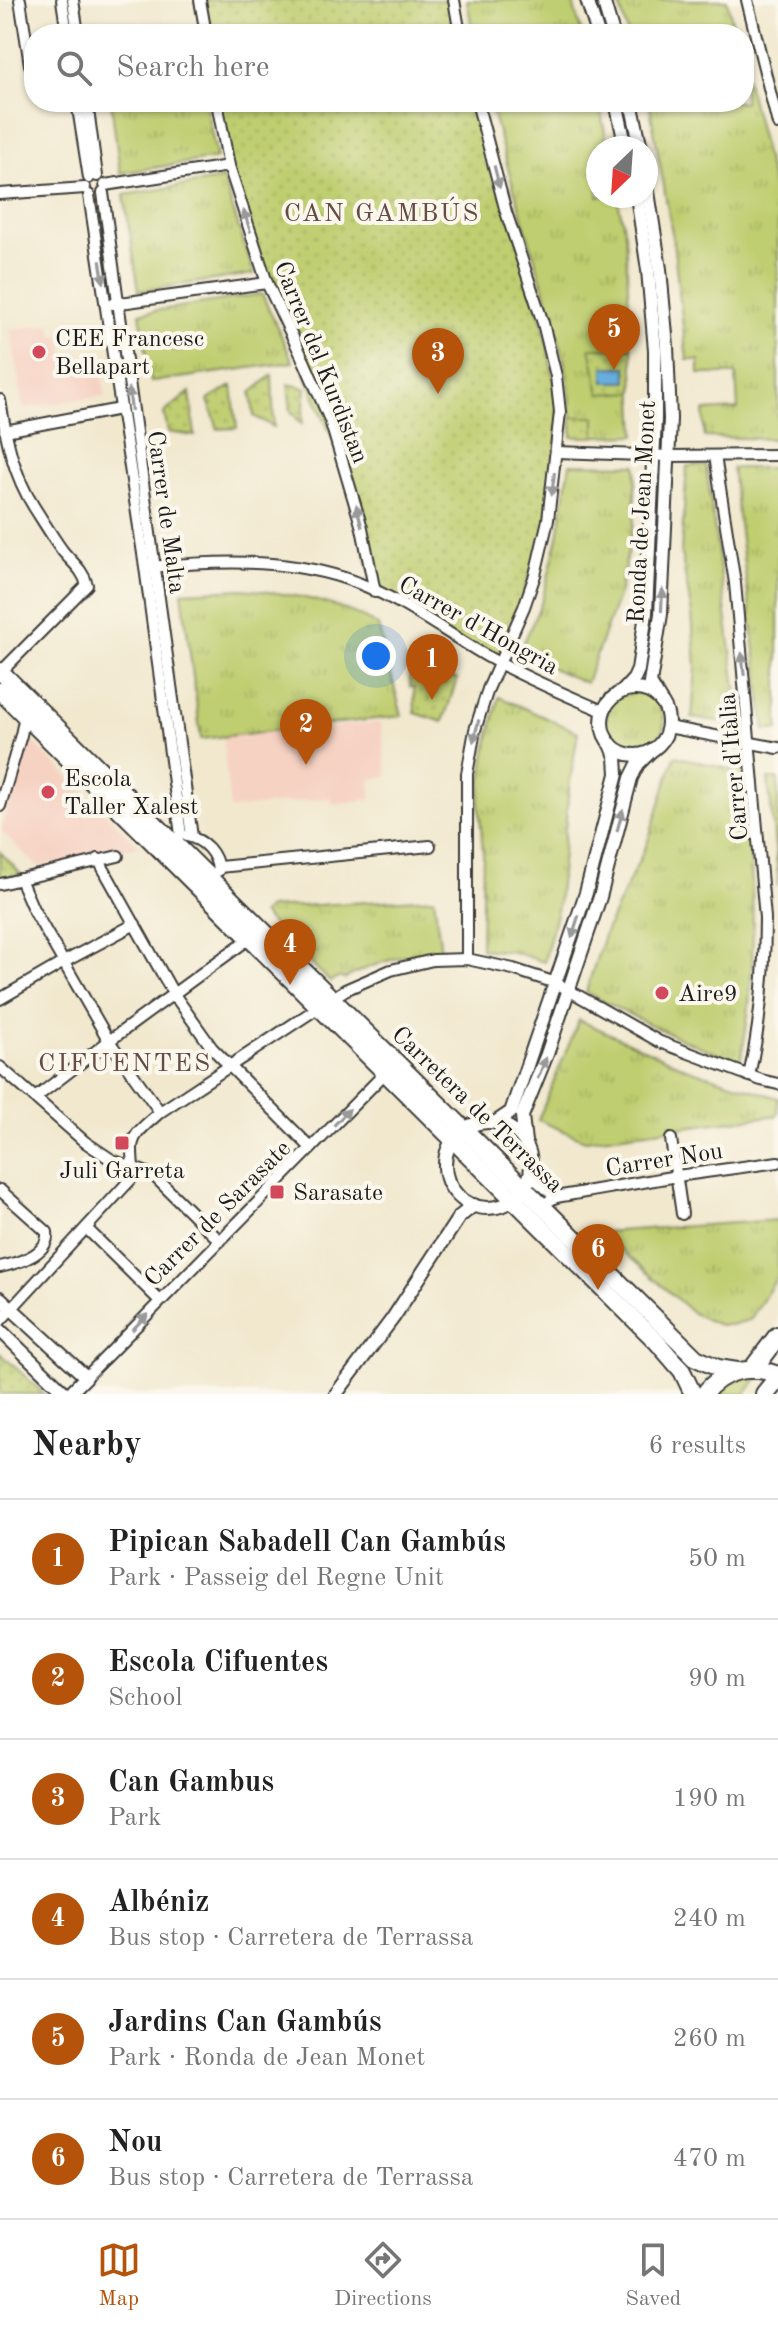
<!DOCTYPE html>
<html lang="en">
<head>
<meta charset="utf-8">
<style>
  body { margin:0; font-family:"Old Standard TT",serif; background:#f6f6f6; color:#222 }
  .compass { position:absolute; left:586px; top:136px; width:72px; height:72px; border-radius:50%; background:#fff; box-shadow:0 2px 6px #0004; rotate:205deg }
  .you { position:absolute; left:376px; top:656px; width:28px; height:28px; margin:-20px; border:6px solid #fff; border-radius:50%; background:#1a73e8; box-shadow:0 0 0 12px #1a73e833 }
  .badge { display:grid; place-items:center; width:52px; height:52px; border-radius:50%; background:#b45309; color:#fff; font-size:26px; font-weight:700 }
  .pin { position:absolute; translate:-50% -66px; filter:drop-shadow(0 2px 4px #0008) }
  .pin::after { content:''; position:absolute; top:42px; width:28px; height:24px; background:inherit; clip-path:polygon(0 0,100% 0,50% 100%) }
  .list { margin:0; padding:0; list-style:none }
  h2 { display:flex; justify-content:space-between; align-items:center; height:104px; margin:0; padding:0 32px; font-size:34px }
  h2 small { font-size:26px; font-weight:400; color:#767676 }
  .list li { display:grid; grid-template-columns:52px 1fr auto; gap:24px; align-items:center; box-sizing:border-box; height:120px; padding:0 32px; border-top:2px solid #e0e0e0 }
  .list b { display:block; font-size:30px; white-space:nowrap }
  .list p { margin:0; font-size:26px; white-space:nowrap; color:#767676 }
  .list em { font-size:26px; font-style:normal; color:#767676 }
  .icon { flex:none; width:44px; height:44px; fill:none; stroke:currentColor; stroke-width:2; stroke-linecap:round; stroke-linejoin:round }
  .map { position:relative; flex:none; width:778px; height:1394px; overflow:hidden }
  .search { position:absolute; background:#fff; box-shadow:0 2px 6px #0004; left:24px; right:24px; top:24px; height:88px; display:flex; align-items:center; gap:20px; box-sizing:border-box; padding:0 28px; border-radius:32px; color:#767676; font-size:30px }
  .sheet { height:824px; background:#fff }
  nav { display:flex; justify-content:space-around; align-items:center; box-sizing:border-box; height:112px; border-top:2px solid #e0e0e0; background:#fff; font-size:22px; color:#767676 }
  nav a { display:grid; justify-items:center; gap:4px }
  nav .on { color:#b45309 }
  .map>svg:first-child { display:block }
  .built { fill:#f6d2c3 }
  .grass { fill:url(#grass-tufts); stroke:#6e7546; stroke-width:2 }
  .park { fill:url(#park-dots); stroke:#6e7546; stroke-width:2 }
  .water { fill:#67aede; stroke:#42657d; stroke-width:2 }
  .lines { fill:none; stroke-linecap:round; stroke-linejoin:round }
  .minor-casing { stroke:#3c3b37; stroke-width:14 }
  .tertiary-casing { stroke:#3c3b37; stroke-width:16 }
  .primary-casing { stroke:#3c3b37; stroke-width:20 }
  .motorway-casing { stroke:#3c3b37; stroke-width:22 }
  .minor { stroke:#fff; stroke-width:10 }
  .tertiary { stroke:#fff; stroke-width:12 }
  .primary { stroke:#fff; stroke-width:16 }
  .motorway { stroke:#fff; stroke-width:18 }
  .oneway { fill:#999 }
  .poi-dot { fill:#d1495b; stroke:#fbf7ec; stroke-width:3 }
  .labels { text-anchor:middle; stroke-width:8; stroke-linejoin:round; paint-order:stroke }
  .poi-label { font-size:24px; fill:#1c1c1c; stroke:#fbf7ec; text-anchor:start }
  .street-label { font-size:24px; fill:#1c1c1c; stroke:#fbf7ec }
  .neighbourhood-label { font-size:26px; letter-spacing:2px; fill:#654c46; stroke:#fbf7ec }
</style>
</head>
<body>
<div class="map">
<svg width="778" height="1394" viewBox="0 0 778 1394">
  <defs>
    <pattern id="grass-tufts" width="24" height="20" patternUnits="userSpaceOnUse" patternTransform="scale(2)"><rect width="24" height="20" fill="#bfce70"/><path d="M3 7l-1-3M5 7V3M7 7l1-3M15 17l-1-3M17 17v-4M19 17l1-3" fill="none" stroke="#a4b060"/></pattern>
    <pattern id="park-dots" width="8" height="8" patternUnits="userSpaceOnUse" patternTransform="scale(2)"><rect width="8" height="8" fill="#bfce70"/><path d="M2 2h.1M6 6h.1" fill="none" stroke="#a4b060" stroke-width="1.8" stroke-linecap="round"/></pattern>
  </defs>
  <rect width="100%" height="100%" fill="#fbf7ec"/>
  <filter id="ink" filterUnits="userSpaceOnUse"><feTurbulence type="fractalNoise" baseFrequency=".0125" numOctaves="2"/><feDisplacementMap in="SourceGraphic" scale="16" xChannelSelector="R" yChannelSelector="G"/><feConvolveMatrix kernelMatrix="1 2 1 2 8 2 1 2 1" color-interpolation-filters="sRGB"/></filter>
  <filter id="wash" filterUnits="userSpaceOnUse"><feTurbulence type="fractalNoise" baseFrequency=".006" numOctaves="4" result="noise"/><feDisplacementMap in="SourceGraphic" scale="32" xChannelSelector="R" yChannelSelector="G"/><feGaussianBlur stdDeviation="1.8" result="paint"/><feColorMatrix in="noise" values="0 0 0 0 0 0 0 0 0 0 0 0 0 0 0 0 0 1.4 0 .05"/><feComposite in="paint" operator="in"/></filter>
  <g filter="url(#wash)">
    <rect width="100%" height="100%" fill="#f1e8ce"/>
    <g class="built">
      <path d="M51,324L53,336L61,335L67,372L101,367L105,396L23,408L11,330Z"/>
      <path d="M381,722L387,777L370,779L372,799L332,804L331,798L230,809L223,737Z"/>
      <path d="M33,742L139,846L38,867L1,831L23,751Z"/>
    </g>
    <g class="grass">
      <path d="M467,0H572L582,34H473Z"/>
      <path d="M618,0H727L735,34H628Z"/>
      <path d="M744,69L778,206V439L704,437V411L738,409L736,374H699V360H687L672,233L649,102H744Z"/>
      <path d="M111,102H205L217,158L120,173Z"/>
      <path d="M490,102H599L608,148H598V196H617L625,233L636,435L572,437C573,374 556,328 538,269C521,213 504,158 490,102Z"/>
      <path d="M223,179L254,274L139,291L124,195Z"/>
      <path d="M262,294L293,362L151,382L140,313Z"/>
      <path d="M570,464L636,465L634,521L620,591L586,683L519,654L542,601L558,537Z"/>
      <path d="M687,466H706L741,725L692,718L696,666L692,615L681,552Z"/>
      <path d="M732,468H778V730H765Z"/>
      <path d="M242,589C288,593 339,601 378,626L402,716L201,739L182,592Z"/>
      <circle cx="635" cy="722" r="29"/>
      <path d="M499,697L578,732L569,787L558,906L544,962L514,952L481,949L483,854L479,802L486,751Z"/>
      <path d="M675,756L746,773C751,870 761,966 740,1062C684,1042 638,1020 586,992L605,932L647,844Z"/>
      <path d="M768,779H778V887V875Z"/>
      <path d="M434,898L441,951C407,953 374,963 344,979L340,977L330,982L262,914L268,908Z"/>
      <path d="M579,1020L686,1068L778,1098V1115L585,1140L538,1120Z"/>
      <path d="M778,1220V1276L750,1320L730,1325H719L694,1314L601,1232Z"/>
      <path d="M745,1377H758L745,1394H715L724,1386Z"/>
    </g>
    <g class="park">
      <path d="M200,0H454L460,34H206Z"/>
      <path d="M217,102H477L543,323L560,412L548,520L500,664L375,592L346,471L267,283L229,166Z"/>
      <path d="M590,348H632L634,392L600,394Z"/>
      <path d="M272,375L274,427L254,416L251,393Z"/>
      <path d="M288,384L306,388L302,424L291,411Z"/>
      <path d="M232,386L237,428L218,429L208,400Z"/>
      <path d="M190,392L195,436L168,432L164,413Z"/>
      <rect x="572" y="417" width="23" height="20"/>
      <path d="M409,664L457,679L443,722L415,713L414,687H410Z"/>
      <path d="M0,852L21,874L0,878Z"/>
      <path d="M0,1353L44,1394H0Z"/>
    </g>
    <rect class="water" x="604" y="367" width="23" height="15"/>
  </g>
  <g filter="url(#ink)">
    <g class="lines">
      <g class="minor-casing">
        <g id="minor">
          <path d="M20,0L30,65H34"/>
          <path d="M62,0L67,34"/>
          <path d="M73,0L78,34"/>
          <path d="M200,0L206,34"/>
          <path d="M454,0L460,34"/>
          <path d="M747,0L778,124"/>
          <path d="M77,102L89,178"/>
          <path d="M87,102L97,176"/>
          <path d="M217,102L229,166L267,283L305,363L330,420L362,528L375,592"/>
          <path d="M105,185L229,166"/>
          <path d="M103,193L192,837"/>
          <path d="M0,194L85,188"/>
          <path d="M89,195L145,567L181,835"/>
          <path d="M113,304L267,283"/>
          <path d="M0,400C6,438 13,474 34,507C43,521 52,536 62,550C71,562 83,569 87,585L1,672"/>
          <path d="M5,431L120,409"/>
          <path d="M557,452L669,456L778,455"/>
          <path d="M715,456L735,583L765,918C765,973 761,1022 749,1076"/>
          <path d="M151,567C214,561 282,558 344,578C395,594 441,630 488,657C525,678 564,694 603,711"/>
          <path d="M668,727L778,748"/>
          <path d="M0,806L21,735L25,715"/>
          <path d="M187,836C204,840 217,853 218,871"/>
          <path d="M98,859L173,993L212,1048L311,1148"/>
          <path d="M219,867L430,846"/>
          <path d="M20,879L33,909L109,1041L160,1112"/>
          <path d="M0,884L118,856"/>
          <path d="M467,959V774L475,730L488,689L524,607L535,575L548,520L560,412L556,376L543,323L506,212L477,102"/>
          <path d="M0,999L64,962L135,924"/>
          <path d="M0,1067L85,1142L112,1160L153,1175L220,1241"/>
          <path d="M35,1098L109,1041L250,938"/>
          <path d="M671,1139L682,1214"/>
          <path d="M531,1176L556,1197"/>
          <path d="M0,1190L47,1232C50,1254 18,1263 0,1267"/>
          <path d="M542,1205L556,1197L677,1176L778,1162"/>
          <path d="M87,1229L160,1301"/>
          <path d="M0,1321L132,1178C134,1168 132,1160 132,1150C131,1133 149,1123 160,1112L345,990L391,970L433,960L467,959L513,969L556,983L660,1042L761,1080L778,1084"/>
          <path d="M86,1377L387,1071"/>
        </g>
      </g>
      <g class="tertiary-casing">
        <g id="tertiary">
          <path d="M587,0L598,34"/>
          <path d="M603,0L613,34"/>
          <path d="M616,102L626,148"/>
          <path d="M631,102L641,148"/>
          <path d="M646,179L660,269L667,346L670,419L661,614L650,683L661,702"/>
          <circle cx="635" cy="722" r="33"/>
          <path d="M623,691L634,679L638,670L646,613L655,419V350L648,270L637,196"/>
          <circle cx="488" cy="1165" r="43"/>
          <path d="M496,1122L511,1112L586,893L617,774L616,757L611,744"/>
          <path d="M525,1142L522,1116L547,1054L600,897L631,778L638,764L653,749"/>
          <path d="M0,1298L86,1377L69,1394"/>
          <path d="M0,1330L66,1394"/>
          <path d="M336,1394L393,1318L459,1217L474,1205"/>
        </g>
      </g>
      <g class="primary-casing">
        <g id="primary">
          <path d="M0,671L696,1358L718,1368L737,1371"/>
          <path d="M0,691L657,1342L682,1371L693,1394"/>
          <path d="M704,1394C722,1370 751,1364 778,1375"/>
        </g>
      </g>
      <g class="motorway-casing">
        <g id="motorway">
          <path d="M753,1369L778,1336"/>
          <path d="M765,1394L778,1378"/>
        </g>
      </g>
      <use href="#minor" class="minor"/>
      <use href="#tertiary" class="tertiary"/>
      <use href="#primary" class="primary"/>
      <use href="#motorway" class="motorway"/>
    </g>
    <defs><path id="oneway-solid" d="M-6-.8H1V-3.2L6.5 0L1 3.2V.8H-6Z" transform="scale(2)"/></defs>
    <g class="oneway">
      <use href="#oneway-solid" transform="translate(497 177) rotate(76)"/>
      <use href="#oneway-solid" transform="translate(247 221) rotate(-108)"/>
      <use href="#oneway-solid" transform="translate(102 272) rotate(81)"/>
      <use href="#oneway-solid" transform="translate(130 399) rotate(-97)"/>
      <use href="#oneway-solid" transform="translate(553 484) rotate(97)"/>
      <use href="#oneway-solid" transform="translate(359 516) rotate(-105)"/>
      <use href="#oneway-solid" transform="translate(662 600) rotate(-87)"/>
      <use href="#oneway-solid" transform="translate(743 664) rotate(-96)"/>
      <use href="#oneway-solid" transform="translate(476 731) rotate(104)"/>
      <use href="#oneway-solid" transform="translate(620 820) rotate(-75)"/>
      <use href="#oneway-solid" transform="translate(575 927) rotate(108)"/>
      <use href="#oneway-solid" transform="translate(542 1068) rotate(-68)"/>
      <use href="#oneway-solid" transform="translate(342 1117) rotate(-46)"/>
      <use href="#oneway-solid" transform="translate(140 1322) rotate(-46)"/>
    </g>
  </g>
  <g class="poi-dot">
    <circle cx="39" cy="352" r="8"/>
    <circle cx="48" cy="792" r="8"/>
    <circle cx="662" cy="993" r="8"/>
    <rect x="114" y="1135" width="16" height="16" rx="4"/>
    <rect x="269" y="1184" width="16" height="16" rx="4"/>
  </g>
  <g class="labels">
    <g class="poi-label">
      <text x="55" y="346">CEE Francesc<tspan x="55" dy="28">Bellapart</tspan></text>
      <text x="64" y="786">Escola<tspan x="64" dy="28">Taller Xalest</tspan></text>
      <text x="678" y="1001">Aire9</text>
      <text x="122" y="1178" text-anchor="middle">Juli Garreta</text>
      <text x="293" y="1200">Sarasate</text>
    </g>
    <g class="street-label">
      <text transform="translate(322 362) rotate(68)" y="8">Carrer del Kurdistan</text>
      <text transform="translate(167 512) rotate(82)" y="8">Carrer de Malta</text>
      <text transform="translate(641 512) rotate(-87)" y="8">Ronda de Jean Monet</text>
      <text transform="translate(479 625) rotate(29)" y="8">Carrer d'Hongria</text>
      <text transform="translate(733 767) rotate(-95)" y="8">Carrer d'Itàlia</text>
      <text transform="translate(478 1109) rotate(44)" y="8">Carretera de Terrassa</text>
      <text transform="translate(664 1159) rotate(-9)" y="8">Carrer Nou</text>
      <text transform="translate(217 1213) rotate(-45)" y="8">Carrer de Sarasate</text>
    </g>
    <g class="neighbourhood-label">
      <text x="382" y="221">CAN GAMBÚS</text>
      <text x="125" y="1071">CIFUENTES</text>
    </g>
  </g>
</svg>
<svg class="compass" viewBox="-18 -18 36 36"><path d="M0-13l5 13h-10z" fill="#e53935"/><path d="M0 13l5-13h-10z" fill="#767676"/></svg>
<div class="you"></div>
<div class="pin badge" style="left:432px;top:700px">1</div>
<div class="pin badge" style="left:306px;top:765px">2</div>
<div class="pin badge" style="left:438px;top:394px">3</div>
<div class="pin badge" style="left:290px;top:985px">4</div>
<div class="pin badge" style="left:614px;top:370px">5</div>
<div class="pin badge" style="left:598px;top:1290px">6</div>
<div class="search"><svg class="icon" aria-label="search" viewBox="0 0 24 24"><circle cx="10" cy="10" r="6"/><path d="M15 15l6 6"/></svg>Search here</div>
</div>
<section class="sheet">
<h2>Nearby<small>6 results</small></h2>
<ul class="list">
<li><span class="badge">1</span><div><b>Pipican Sabadell Can Gambús</b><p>Park · Passeig del Regne Unit</p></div><em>50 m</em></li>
<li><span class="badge">2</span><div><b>Escola Cifuentes</b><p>School</p></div><em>90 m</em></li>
<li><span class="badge">3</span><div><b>Can Gambus</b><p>Park</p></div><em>190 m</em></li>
<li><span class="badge">4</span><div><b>Albéniz</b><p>Bus stop · Carretera de Terrassa</p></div><em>240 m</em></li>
<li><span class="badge">5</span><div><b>Jardins Can Gambús</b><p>Park · Ronda de Jean Monet</p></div><em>260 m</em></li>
<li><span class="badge">6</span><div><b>Nou</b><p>Bus stop · Carretera de Terrassa</p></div><em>470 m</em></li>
</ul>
</section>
<nav>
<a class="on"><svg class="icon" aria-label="map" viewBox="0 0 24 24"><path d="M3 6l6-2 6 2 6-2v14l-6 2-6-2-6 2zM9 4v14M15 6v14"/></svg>Map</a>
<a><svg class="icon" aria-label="directions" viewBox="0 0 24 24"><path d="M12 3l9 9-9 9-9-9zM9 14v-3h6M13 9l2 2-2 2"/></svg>Directions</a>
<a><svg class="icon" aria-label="saved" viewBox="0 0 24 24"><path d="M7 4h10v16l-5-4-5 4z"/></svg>Saved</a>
</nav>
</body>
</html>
